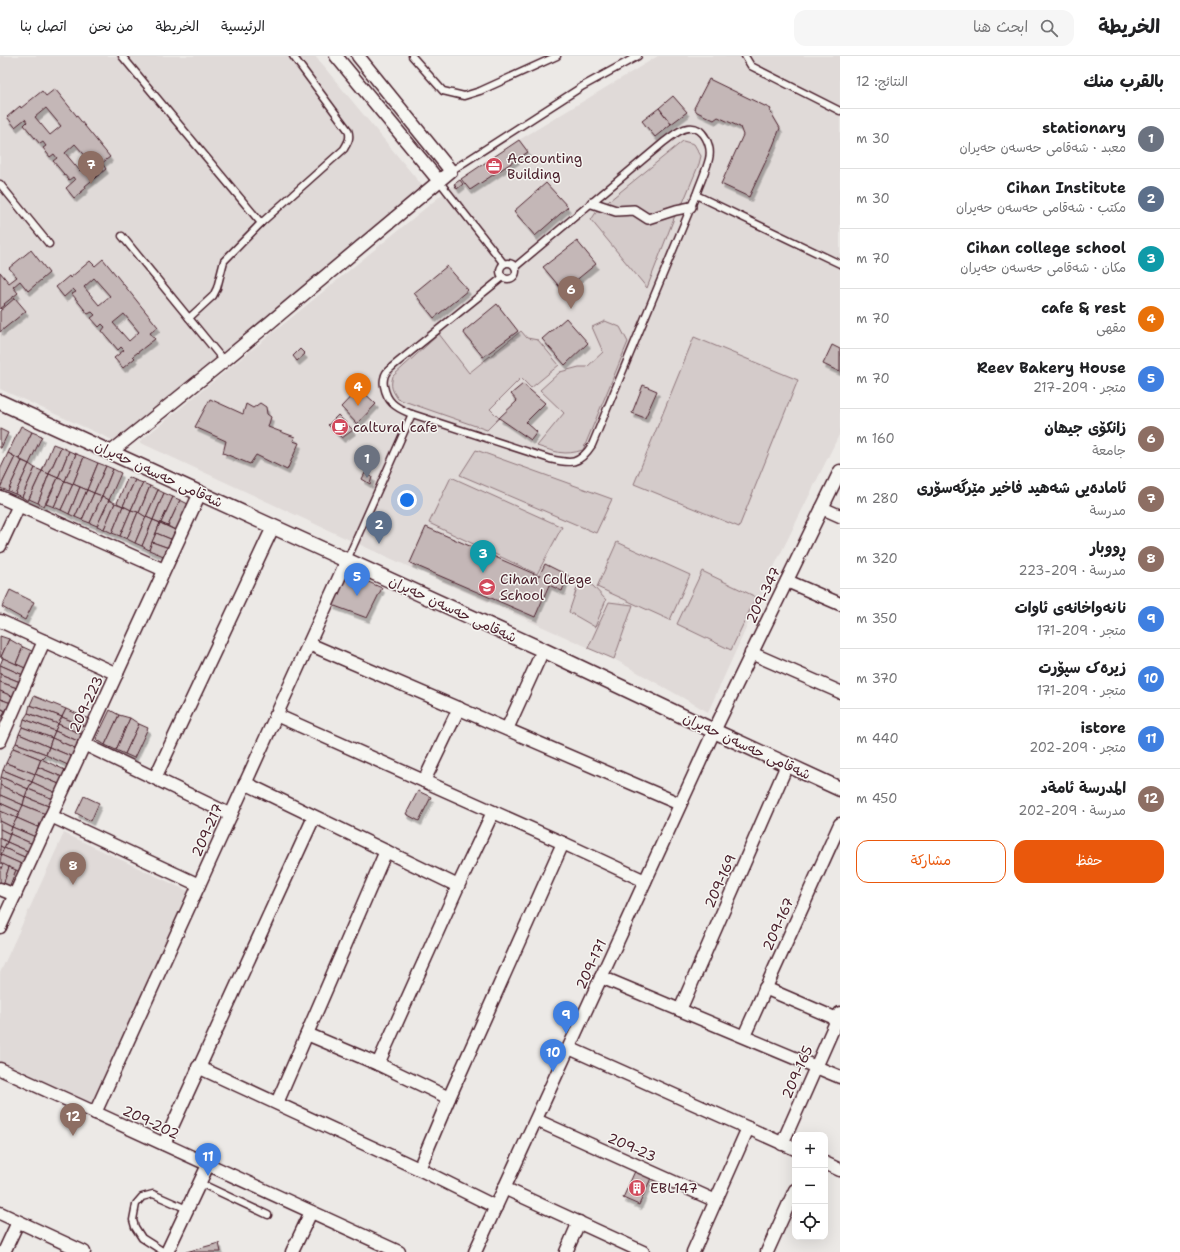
<!DOCTYPE html>
<html lang="ar">
<head>
<meta charset="utf-8">
<style>
  body { margin:0; font-family:"Shantell Sans","Playpen Sans Arabic",sans-serif; background:#f6f6f6; color:#202124; direction:rtl }
  .controls { position:absolute; right:12px; bottom:12px; display:grid; overflow:hidden; border-radius:8px; box-shadow:0 4px 16px #0002 }
  .controls button { width:36px; height:36px; display:grid; place-items:center; padding:0; border:0; border-bottom:1px solid #e0e0e0; background:#fff; color:#202124; font:20px sans-serif }
  .you { position:absolute; left:407px; top:444px; width:14px; height:14px; margin:-10px; border:3px solid #fff; border-radius:50%; background:#1a73e8; box-shadow:0 0 0 6px #1a73e833 }
  .badge { display:grid; place-items:center; width:26px; height:26px; border-radius:50%; background:#ea580c; color:#fff; font-size:13px; font-weight:700 }
  .pin { position:absolute; translate:-50% -33px; filter:drop-shadow(0 1px 2px #0008) }
  .pin::after { content:''; position:absolute; top:21px; width:14px; height:12px; background:inherit; clip-path:polygon(0 0,100% 0,50% 100%) }
  .list { margin:0; padding:0; list-style:none }
  h2 { display:flex; justify-content:space-between; align-items:center; height:52px; margin:0; padding:0 16px; font-size:17px }
  h2 small { font-size:13px; font-weight:400; color:#757577 }
  .list li { display:grid; grid-template-columns:26px 1fr auto; gap:12px; align-items:center; box-sizing:border-box; height:60px; padding:0 16px; border-top:1px solid #e0e0e0 }
  .list b { display:block; font-size:15px; white-space:nowrap }
  .list p { margin:0; font-size:13px; white-space:nowrap; color:#757577 }
  .list em { font-size:13px; font-style:normal; color:#757577 }
  .actions { display:flex; gap:8px; padding:12px 16px }
  .actions a { flex:1; padding:9px 0; border:1px solid #ea580c; border-radius:12px; text-align:center; font-size:14px; color:#ea580c }
  .actions .main { background:#ea580c; color:#fff }
  .icon { flex:none; width:22px; height:22px; fill:none; stroke:currentColor; stroke-width:2; stroke-linecap:round; stroke-linejoin:round }
  .map { position:relative; flex:none; width:840px; height:1196px; overflow:hidden; direction:ltr }
  header { display:flex; align-items:center; gap:24px; box-sizing:border-box; height:56px; padding:0 20px; background:#fff; border-bottom:1px solid #e0e0e0 }
  header strong { font-size:19px }
  nav { display:flex; gap:22px; margin-inline-start:auto; font-size:14px }
  .search { width:280px; height:36px; background:#f6f6f6; display:flex; align-items:center; gap:10px; box-sizing:border-box; padding:0 14px; border-radius:12px; color:#757577; font-size:15px }
  main { display:flex }
  aside { flex:1; background:#fff }
  .map>svg:first-child { display:block }
  .built { fill:#e0dad8 }
  .green { fill:#d4cbca; stroke:#8f757a }
  .building { fill:#c4b7b7; stroke:#4a1f2b; fill-rule:evenodd; filter:url(#shadow) }
  .lines { fill:none; stroke-linecap:round; stroke-linejoin:round }
  .service-casing { stroke:#4a1f2b; stroke-width:9 }
  .pedestrian-casing { stroke:#4a1f2b; stroke-width:12 }
  .minor-casing { stroke:#4a1f2b; stroke-width:15 }
  .tertiary-casing { stroke:#4a1f2b; stroke-width:17 }
  .service { stroke:#f6f6f2; stroke-width:6 }
  .pedestrian { stroke:#f6f6f2; stroke-width:9 }
  .minor { stroke:#f6f6f2; stroke-width:12 }
  .tertiary { stroke:#f6f6f2; stroke-width:14 }
  .labels { text-anchor:middle; stroke-width:3; stroke-linejoin:round; paint-order:stroke }
  .poi-label { font-size:14px; fill:#4a1f2b; stroke:#f6f6f2; text-anchor:start }
  .street-label { font-size:14px; fill:#4a1f2b; stroke:#f6f6f2 }
</style>
</head>
<body>
<header>
<strong>الخريطة</strong>
<div class="search"><svg class="icon" aria-label="search" viewBox="0 0 24 24"><circle cx="10" cy="10" r="6"/><path d="M15 15l6 6"/></svg>ابحث هنا</div>
<nav><a>الرئيسية</a><a>الخريطة</a><a>من نحن</a><a>اتصل بنا</a></nav>
</header>
<main>
<aside>
<h2>بالقرب منك<small>النتائج: 12</small></h2>
<ul class="list">
<li><span class="badge" style="background:#6b7280">1</span><div><b>stationary</b><p>معبد · شەقامی حەسەن حەیران</p></div><em>30 m</em></li>
<li><span class="badge" style="background:#5c6f8a">2</span><div><b>Cihan Institute</b><p>مكتب · شەقامی حەسەن حەیران</p></div><em>30 m</em></li>
<li><span class="badge" style="background:#0f9aa8">3</span><div><b>Cihan college school</b><p>مكان · شەقامی حەسەن حەیران</p></div><em>70 m</em></li>
<li><span class="badge" style="background:#e8710a">4</span><div><b>cafe &amp; rest</b><p>مقهى</p></div><em>70 m</em></li>
<li><span class="badge" style="background:#3f7fe0">5</span><div><b>Reev Bakery House</b><p>متجر · 209-217</p></div><em>70 m</em></li>
<li><span class="badge" style="background:#8d6e63">6</span><div><b>زانکۆی جیھان</b><p>جامعة</p></div><em>160 m</em></li>
<li><span class="badge" style="background:#8d6e63">7</span><div><b>ئامادەیی شەهید فاخیر مێرگەسۆری</b><p>مدرسة</p></div><em>280 m</em></li>
<li><span class="badge" style="background:#8d6e63">8</span><div><b>ڕووبار</b><p>مدرسة · 209-223</p></div><em>320 m</em></li>
<li><span class="badge" style="background:#3f7fe0">9</span><div><b>نانەواخانەی ئاوات</b><p>متجر · 209-171</p></div><em>350 m</em></li>
<li><span class="badge" style="background:#3f7fe0">10</span><div><b>زیرەک سپۆرت</b><p>متجر · 209-171</p></div><em>370 m</em></li>
<li><span class="badge" style="background:#3f7fe0">11</span><div><b>istore</b><p>متجر · 209-202</p></div><em>440 m</em></li>
<li><span class="badge" style="background:#8d6e63">12</span><div><b>المدرسة ئامةد</b><p>مدرسة · 209-202</p></div><em>450 m</em></li>
</ul>
<div class="actions"><a class="main">حفظ</a><a>مشاركة</a></div>
</aside>
<div class="map">
<svg width="840" height="1196" viewBox="0 0 840 1196">
  <defs>
    <filter id="shadow"><feDropShadow dx="2.5" dy="4.5" stdDeviation="0" flood-color="#0004"/></filter>
  </defs>
  <rect width="100%" height="100%" fill="#ece9e6"/>
  <filter id="ink" filterUnits="userSpaceOnUse"><feTurbulence type="fractalNoise" baseFrequency=".025" numOctaves="2"/><feDisplacementMap in="SourceGraphic" scale="8" xChannelSelector="R" yChannelSelector="G"/><feConvolveMatrix kernelMatrix="1 2 1 2 8 2 1 2 1" color-interpolation-filters="sRGB"/></filter>
  <g filter="url(#ink)">
    <g class="built">
      <path d="M0,0H315L424,132L117,386L0,333Z"/>
      <path d="M658,0H840V377L773,513L708,656L614,603L343,481L139,386L461,123L519,84Z"/>
      <path d="M64,777L192,837L95,1048L0,1005V917Z"/>
    </g>
    <g class="green">
      <path d="M683,85L694,88L701,100L699,108L682,149L648,160L637,152L604,149Z"/>
      <path d="M599,152L633,157L645,167L676,157L647,232L591,164Z"/>
      <path d="M605,265L620,271L628,286L583,394C564,400 556,396 537,390L564,357L540,334L560,316L579,311H587L603,296L592,271Z"/>
      <path d="M521,275L527,282L538,284L559,309L531,332L521,322L490,353L499,362L487,374L398,343C392,334 390,331 393,320L439,278L469,317Z"/>
      <path d="M694,281L798,324L739,471L634,428Z"/>
      <path d="M476,394L612,443L596,477L460,419Z"/>
      <path d="M451,421L562,471L537,518L429,467Z"/>
      <path d="M617,486L690,519L670,564L597,531Z"/>
      <path d="M702,515L756,541L731,594L677,568Z"/>
      <path d="M580,523L593,530L606,544L595,571L569,556Z"/>
      <path d="M609,546L633,549L614,603L588,592Z"/>
    </g>
    <g class="building">
      <path d="M709,23L771,53L770,55L780,72L773,90L749,141L721,128L743,79L740,71L718,61L714,64L697,56L694,52Z"/>
      <path d="M55,33L110,101L102,107L106,113L85,130L86,132L74,142L66,132L75,124L73,121L69,124L53,105L57,102L54,98L50,101L43,92L46,90L43,86L40,88L24,69L27,66L25,63L15,71L7,61L20,50L21,52L42,35L46,40ZM46,52L61,70L50,79L35,61ZM75,88L91,106L80,115L65,97Z"/>
      <path d="M673,40L687,56L671,68L659,52Z"/>
      <path d="M659,52L671,68L655,81L642,65Z"/>
      <path d="M519,84L528,96L470,134L461,123Z"/>
      <path d="M460,124L463,128L457,133L454,128Z"/>
      <path d="M546,127L568,151L535,180L514,155Z"/>
      <path d="M577,185L596,208L563,235L543,211Z"/>
      <path d="M31,194L49,217L28,235L20,225L13,231L18,237L4,248L5,249L0,253V216L9,227L17,221L9,212Z"/>
      <path d="M103,203L158,271L150,277L155,283L133,300L135,302L123,312L114,302L124,294L121,291L118,294L102,275L105,271L102,268L99,271L91,262L95,259L92,256L88,258L72,238L76,236L73,233L64,241L56,231L69,220L70,222L90,205L95,210ZM94,222L110,240L99,249L84,231ZM124,258L139,276L129,285L113,267Z"/>
      <path d="M447,210L468,234L434,262L414,237Z"/>
      <path d="M15,242L26,255L0,276V255Z"/>
      <path d="M497,248L518,275L483,301L463,276Z"/>
      <path d="M566,262L588,287L565,309L542,283Z"/>
      <path d="M832,289L840,293V316L823,308Z"/>
      <path d="M300,293L305,298L297,305L293,300Z"/>
      <path d="M523,328L545,347L526,366L537,376L531,384L499,362L517,345L511,338Z"/>
      <path d="M643,329L657,335L645,362L632,357Z"/>
      <path d="M359,332L376,348L357,368L341,351Z"/>
      <path d="M210,343L243,358L246,348L253,352L260,347L266,351L267,358L271,361L268,371L295,381L293,385L299,387L287,414L256,399L250,408L223,397L226,385L195,371Z"/>
      <path d="M338,359L353,374L342,382L328,369Z"/>
      <path d="M21,370L32,376L19,403L8,397Z"/>
      <path d="M0,373L8,377L1,392H0Z"/>
      <path d="M32,376L42,380L29,408L19,403Z"/>
      <path d="M53,388L61,391L49,418L42,415Z"/>
      <path d="M61,391L69,395L58,422L49,418Z"/>
      <path d="M69,395L76,398L65,425L58,422Z"/>
      <path d="M8,397L15,401L0,432V414Z"/>
      <path d="M76,398L84,401L73,428L65,425Z"/>
      <path d="M15,401L22,405L8,435L0,432Z"/>
      <path d="M84,401L98,407L87,434L73,428Z"/>
      <path d="M22,405L29,408L15,438L8,435Z"/>
      <path d="M98,407L106,410L94,437L87,434Z"/>
      <path d="M29,408L35,412L22,441L15,438Z"/>
      <path d="M106,410L113,413L102,440L94,437Z"/>
      <path d="M35,412L42,415L28,445L22,441Z"/>
      <path d="M113,413L121,417L109,444L102,440Z"/>
      <path d="M42,415L49,418L38,447L29,443Z"/>
      <path d="M365,417L372,421L370,428L362,423Z"/>
      <path d="M49,418L58,422L44,450L38,447Z"/>
      <path d="M128,421L135,424L123,450L117,447Z"/>
      <path d="M58,422L65,425L54,451L46,448Z"/>
      <path d="M135,424L143,427L131,454L123,450Z"/>
      <path d="M65,425L73,428L61,454L54,451Z"/>
      <path d="M143,427L150,430L139,457L131,454Z"/>
      <path d="M73,428L80,431L69,458L61,454Z"/>
      <path d="M150,430L158,434L146,461L139,457Z"/>
      <path d="M80,431L87,434L75,461L69,458Z"/>
      <path d="M87,434L94,437L82,464L75,461Z"/>
      <path d="M158,434L164,437L153,464L146,461Z"/>
      <path d="M94,437L102,440L90,467L82,464Z"/>
      <path d="M164,437L173,441L161,467L153,464Z"/>
      <path d="M102,440L109,444L97,470L90,467Z"/>
      <path d="M173,441L180,444L168,470L161,467Z"/>
      <path d="M109,444L115,447L104,473L97,470Z"/>
      <path d="M180,444L188,448L177,475L168,470Z"/>
      <path d="M115,447L123,450L112,477L104,473Z"/>
      <path d="M123,450L131,454L120,480L112,477Z"/>
      <path d="M131,454L138,456L127,483L120,480Z"/>
      <path d="M138,456L146,461L135,487L127,483Z"/>
      <path d="M146,461L153,464L142,490L135,487Z"/>
      <path d="M153,464L160,467L149,494L142,490Z"/>
      <path d="M160,467L177,475L173,484L156,477Z"/>
      <path d="M426,471L539,520L545,508L559,515L568,519L562,535L549,529L535,561L410,507Z"/>
      <path d="M156,477L173,484L169,492L152,486Z"/>
      <path d="M152,486L169,492L166,501L149,494Z"/>
      <path d="M346,516L382,532L367,562L332,549Z"/>
      <path d="M10,534L34,546L25,564L2,551Z"/>
      <path d="M0,580L9,583L1,601H0Z"/>
      <path d="M9,583L23,591L16,608L1,601Z"/>
      <path d="M23,591L34,596L25,612L16,608Z"/>
      <path d="M3,602L25,612L23,619L0,609Z"/>
      <path d="M0,609L23,619L20,626L0,618Z"/>
      <path d="M0,618L20,626L17,632L0,626Z"/>
      <path d="M0,626L17,632L14,641L0,635Z"/>
      <path d="M0,635L14,641L11,647L0,643Z"/>
      <path d="M34,640L66,653L62,661L30,649Z"/>
      <path d="M0,643L11,647L8,656L0,652Z"/>
      <path d="M30,649L62,661L58,668L28,657Z"/>
      <path d="M0,652L5,655L0,663Z"/>
      <path d="M66,653L91,664L88,672L62,661Z"/>
      <path d="M110,654L119,659L105,689L96,683Z"/>
      <path d="M28,657L58,668L55,675L24,663Z"/>
      <path d="M119,659L130,662L116,694L105,689Z"/>
      <path d="M62,661L88,672L83,679L58,668Z"/>
      <path d="M130,662L139,668L125,698L116,694Z"/>
      <path d="M24,663L55,675L52,682L22,671Z"/>
      <path d="M58,668L83,679L80,686L55,675Z"/>
      <path d="M139,668L148,672L134,702L125,698Z"/>
      <path d="M22,671L52,682L49,691L19,678Z"/>
      <path d="M55,675L80,686L77,693L52,682Z"/>
      <path d="M19,678L49,691L46,698L16,687Z"/>
      <path d="M52,682L77,693L73,701L49,691Z"/>
      <path d="M16,687L46,698L41,703L13,692Z"/>
      <path d="M49,691L73,701L70,710L46,699Z"/>
      <path d="M13,692L41,703L35,718L6,707Z"/>
      <path d="M41,703L65,714L62,721L38,711Z"/>
      <path d="M6,707L35,718L32,726L3,714Z"/>
      <path d="M38,711L62,721L59,728L35,718Z"/>
      <path d="M3,714L32,726L28,733L1,721Z"/>
      <path d="M35,718L59,728L56,737L32,726Z"/>
      <path d="M1,721L28,733L25,741L0,729Z"/>
      <path d="M32,726L56,737L53,743L28,733Z"/>
      <path d="M0,729L25,741L23,749L0,739Z"/>
      <path d="M28,733L53,743L51,751L25,741Z"/>
      <path d="M418,735L431,741L419,765L406,758Z"/>
      <path d="M0,739L23,749L20,756L0,747Z"/>
      <path d="M84,740L99,747L91,765L76,757Z"/>
      <path d="M25,741L51,751L48,759L23,749Z"/>
      <path d="M0,747L20,756L17,762L0,755Z"/>
      <path d="M23,749L48,759L42,773L17,762Z"/>
      <path d="M0,755L17,762L12,771L0,765Z"/>
      <path d="M17,762L42,773L38,782L12,771Z"/>
      <path d="M0,765L12,771L10,778L0,773Z"/>
      <path d="M12,771L38,782L35,789L10,778Z"/>
      <path d="M0,773L10,778L7,786L0,782Z"/>
      <path d="M10,778L35,789L32,797L7,786Z"/>
      <path d="M0,782L7,786L4,792L0,790Z"/>
      <path d="M7,786L32,797L29,803L4,792Z"/>
      <path d="M0,790L4,792L1,799L0,798Z"/>
      <path d="M4,792L29,803L26,810L1,799Z"/>
      <path d="M1,799L26,810L23,818L0,807Z"/>
      <path d="M3,808L9,811L2,832L0,831V815Z"/>
      <path d="M9,811L16,814L8,835L2,832Z"/>
      <path d="M16,814L23,818L15,837L8,835Z"/>
      <path d="M635,1115L651,1122L639,1149L623,1142Z"/>
      <path d="M219,1187L221,1196H186Z"/>
    </g>
    <g class="lines">
      <g class="service-casing">
        <g id="service">
          <path d="M122,0L261,167"/>
          <path d="M412,0L443,35L464,40L480,35L557,0"/>
          <path d="M745,0L751,10L840,55"/>
          <path d="M451,115L583,30L638,0"/>
          <path d="M439,125L504,208"/>
          <path d="M0,128L49,188"/>
          <path d="M696,139L840,208"/>
          <path d="M122,180L224,305"/>
          <circle cx="508" cy="215" r="8"/>
          <path d="M503,221L393,310C391,312 388,314 386,317C384,320 383,326 384,330C387,346 395,351 409,357L550,403C571,408 579,409 592,389L696,139C700,127 706,115 709,103C712,91 704,69 688,72C679,73 671,81 664,86L515,211"/>
          <path d="M189,262L213,240L217,232L224,205L261,167L344,93C348,86 351,82 348,74L293,0"/>
          <path d="M347,504L412,358"/>
          <path d="M200,1127L268,1159"/>
          <path d="M164,1196L142,1182L135,1171L133,1164L136,1148L142,1141L153,1138L187,1153"/>
        </g>
      </g>
      <g class="pedestrian-casing">
        <path id="pedestrian" d="M592,147L616,155L634,154L648,163L676,154L691,151"/>
      </g>
      <g class="minor-casing">
        <g id="minor">
          <path d="M336,0L439,125"/>
          <path d="M111,396L224,305L451,115L358,0"/>
          <path d="M0,441L164,514"/>
          <path d="M822,452L840,460"/>
          <path d="M0,490L19,449"/>
          <path d="M787,525L840,548"/>
          <path d="M0,565L117,618"/>
          <path d="M309,588L680,748"/>
          <path d="M751,597L840,636"/>
          <path d="M276,659L563,787L645,825"/>
          <path d="M507,673L543,594"/>
          <path d="M0,685L44,585"/>
          <path d="M84,688L231,759"/>
          <path d="M155,722L273,471"/>
          <path d="M424,725L459,652"/>
          <path d="M245,727L458,830"/>
          <path d="M51,760L199,829"/>
          <path d="M0,833L15,839"/>
          <path d="M0,871L200,437"/>
          <path d="M601,921L840,1021"/>
          <path d="M765,932L837,963"/>
          <path d="M680,954L787,709"/>
          <path d="M307,978L378,1008L449,1042"/>
          <path d="M744,980L840,768"/>
          <path d="M569,992L795,1093"/>
          <path d="M378,1008L458,830L493,756"/>
          <path d="M198,1011L419,1113L496,1151"/>
          <path d="M0,1013L399,1196"/>
          <path d="M277,1047L386,795"/>
          <path d="M95,1057L347,504"/>
          <path d="M536,1064L716,1145"/>
          <path d="M164,1088L314,761"/>
          <path d="M782,1088L840,957"/>
          <path d="M825,1107L840,1114"/>
          <path d="M419,1113L449,1042L563,787"/>
          <path d="M504,1132L643,1196"/>
          <path d="M0,1157L84,1196"/>
          <path d="M4,1196L18,1166"/>
          <path d="M167,1196L208,1109"/>
          <path d="M292,1196L311,1156"/>
          <path d="M475,1196L714,675L840,415"/>
          <path d="M566,1196L579,1166"/>
          <path d="M693,1196L748,1072"/>
          <path d="M767,1196L795,1134"/>
        </g>
      </g>
      <g class="tertiary-casing">
        <path id="tertiary" d="M0,346L543,594L714,675L840,733"/>
      </g>
      <use href="#service" class="service"/>
      <use href="#pedestrian" class="pedestrian"/>
      <use href="#minor" class="minor"/>
      <use href="#tertiary" class="tertiary"/>
    </g>
  </g>
  <defs>
    <g id="office-disc" transform="scale(0.9)"><circle r="9.5" fill="#d1495b" stroke="#f6f6f2"/><path d="M-6-3h4V-5.5h4V-3h4V5H-6ZM-1-4.5V-3h2v-1.5ZM-6 0V1H6V0Z" fill="#fff"/></g>
    <g id="cafe-disc" transform="scale(0.9)"><circle r="9.5" fill="#d1495b" stroke="#f6f6f2"/><path d="M-5.5-4.5H6V0H3Q3 3.5 0 3.5H-2.5Q-5.5 3.5-5.5 0ZM3-3.2v2h1.7v-2ZM-6 4.5H4V6H-6Z" fill="#fff"/></g>
    <g id="school-disc" transform="scale(0.9)"><circle r="9.5" fill="#d1495b" stroke="#f6f6f2"/><path d="M0-5L7-2L0 1L-7-2ZM-4 1L0 2.5L4 1V4Q0 6-4 4Z" fill="#fff"/></g>
    <g id="building-disc" transform="scale(0.9)"><circle r="9.5" fill="#d1495b" stroke="#f6f6f2"/><path d="M-4-6H4V6H1V3H-1V6H-4ZM-2.5-4.3h1.7v1.8h-1.7ZM.8-4.3h1.7v1.8H.8ZM-2.5-1h1.7V.8h-1.7ZM.8-1h1.7V.8H.8Z" fill="#fff"/></g>
  </defs>
  <g fill-rule="evenodd">
    <use href="#office-disc" x="494" y="110"/>
    <use href="#cafe-disc" x="340" y="371"/>
    <use href="#school-disc" x="487" y="531"/>
    <use href="#building-disc" x="637" y="1132"/>
  </g>
  <g class="labels">
    <g class="poi-label">
      <text x="507" y="107">Accounting<tspan x="507" dy="16">Building</tspan></text>
      <text x="353" y="376">caltural cafe</text>
      <text x="500" y="528">Cihan College<tspan x="500" dy="16">School</tspan></text>
      <text x="650" y="1137">EBL147</text>
    </g>
    <g class="street-label">
      <text transform="translate(159 418) rotate(25)" y="5">شەقامی حەسەن حەیران</text>
      <text transform="translate(763 539) rotate(-64)" y="5">209-347</text>
      <text transform="translate(453 553) rotate(25)" y="5">شەقامی حەسەن حەیران</text>
      <text transform="translate(86 648) rotate(-65)" y="5">209-223</text>
      <text transform="translate(747 690) rotate(25)" y="5">شەقامی حەسەن حەیران</text>
      <text transform="translate(207 774) rotate(-66)" y="5">209-217</text>
      <text transform="translate(720 825) rotate(-66)" y="5">209-169</text>
      <text transform="translate(778 868) rotate(-66)" y="5">209-167</text>
      <text transform="translate(591 908) rotate(-65)" y="5">209-171</text>
      <text transform="translate(797 1016) rotate(-66)" y="5">209-165</text>
      <text transform="translate(151 1066) rotate(25)" y="5">209-202</text>
      <text transform="translate(632 1091) rotate(24)" y="5">209-23</text>
    </g>
  </g>
</svg>
<div class="controls">
<button>+</button>
<button>−</button>
<button><svg class="icon" aria-label="locate" viewBox="0 0 24 24"><circle cx="12" cy="12" r="6"/><path d="M12 2v4M12 18v4M2 12h4M18 12h4"/></svg></button>
</div>
<div class="you"></div>
<div class="pin badge" style="left:367px;top:422px;background:#6b7280">1</div>
<div class="pin badge" style="left:379px;top:488px;background:#5c6f8a">2</div>
<div class="pin badge" style="left:483px;top:517px;background:#0f9aa8">3</div>
<div class="pin badge" style="left:358px;top:350px;background:#e8710a">4</div>
<div class="pin badge" style="left:357px;top:540px;background:#3f7fe0">5</div>
<div class="pin badge" style="left:571px;top:253px;background:#8d6e63">6</div>
<div class="pin badge" style="left:91px;top:128px;background:#8d6e63">7</div>
<div class="pin badge" style="left:73px;top:829px;background:#8d6e63">8</div>
<div class="pin badge" style="left:566px;top:978px;background:#3f7fe0">9</div>
<div class="pin badge" style="left:553px;top:1016px;background:#3f7fe0">10</div>
<div class="pin badge" style="left:208px;top:1120px;background:#3f7fe0">11</div>
<div class="pin badge" style="left:73px;top:1080px;background:#8d6e63">12</div>
</div>
</main>
</body>
</html>
